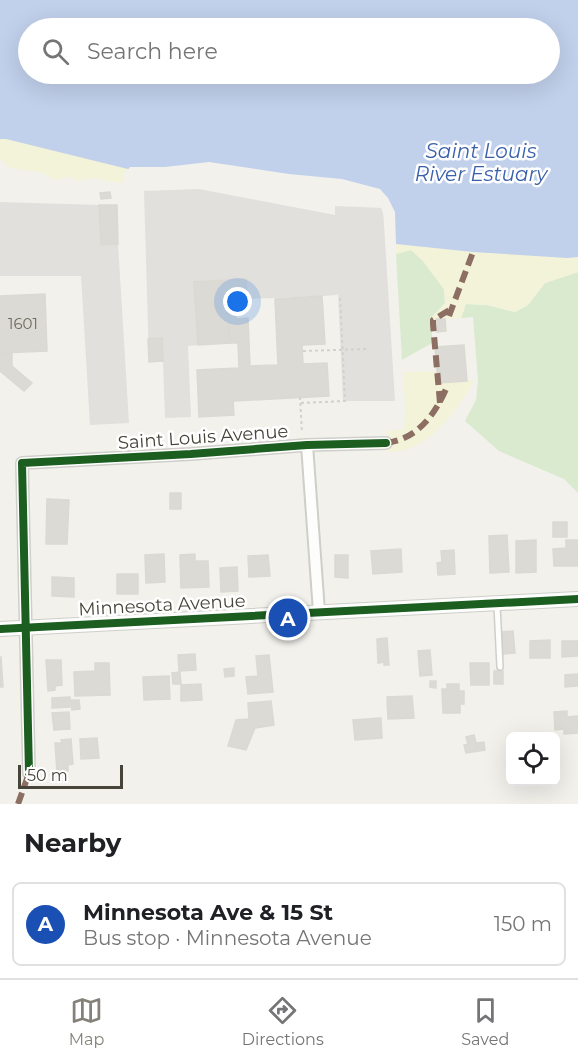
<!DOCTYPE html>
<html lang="en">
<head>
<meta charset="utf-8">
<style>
  body { margin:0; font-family:Montserrat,sans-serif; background:#f2f2f2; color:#202124 }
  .controls { position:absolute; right:18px; bottom:18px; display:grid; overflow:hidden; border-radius:9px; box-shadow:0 6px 24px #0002 }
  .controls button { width:54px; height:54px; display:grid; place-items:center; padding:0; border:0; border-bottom:2px solid #e0e0e0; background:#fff; color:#202124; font:30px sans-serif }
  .scale { position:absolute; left:18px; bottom:15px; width:105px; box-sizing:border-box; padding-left:6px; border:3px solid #474539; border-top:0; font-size:16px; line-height:21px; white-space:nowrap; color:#474539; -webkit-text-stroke:4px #fff; paint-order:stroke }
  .you { position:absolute; left:238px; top:302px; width:21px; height:21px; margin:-15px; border:4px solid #fff; border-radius:50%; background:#1a73e8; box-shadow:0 0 0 9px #1a73e833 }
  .badge { display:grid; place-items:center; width:39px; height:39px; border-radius:50%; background:#838178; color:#fff; font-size:20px; font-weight:700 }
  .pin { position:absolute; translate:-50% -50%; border:3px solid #fff; box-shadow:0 2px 6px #0006 }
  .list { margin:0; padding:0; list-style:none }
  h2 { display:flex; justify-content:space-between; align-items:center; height:78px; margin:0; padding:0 24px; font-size:26px }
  h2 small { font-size:20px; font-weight:400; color:#757577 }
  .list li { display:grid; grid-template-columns:39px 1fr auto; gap:18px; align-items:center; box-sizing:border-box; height:84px; margin:0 12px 12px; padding:0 12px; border:2px solid #e0e0e0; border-radius:9px }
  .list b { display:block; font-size:22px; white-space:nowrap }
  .list p { margin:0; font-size:20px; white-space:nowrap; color:#757577 }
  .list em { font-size:20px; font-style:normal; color:#757577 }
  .icon { flex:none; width:33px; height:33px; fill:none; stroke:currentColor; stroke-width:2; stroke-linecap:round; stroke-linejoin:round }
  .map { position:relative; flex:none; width:578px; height:804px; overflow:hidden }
  .search { position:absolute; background:#fff; box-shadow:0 6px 24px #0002; left:18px; right:18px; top:18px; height:66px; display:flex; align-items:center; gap:15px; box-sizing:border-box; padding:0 21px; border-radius:33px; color:#757577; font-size:22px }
  .sheet { height:174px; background:#fff }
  nav { display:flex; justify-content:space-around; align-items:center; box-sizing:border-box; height:84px; border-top:2px solid #e0e0e0; background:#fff; font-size:16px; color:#757577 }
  nav a { display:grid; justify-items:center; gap:3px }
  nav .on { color:#838178 }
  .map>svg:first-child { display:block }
  .green { fill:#d9eace }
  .sand { fill:#f3f3d9 }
  .parking { fill:#e1e0dc }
  .water { fill:#c1d0eb; fill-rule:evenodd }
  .pier { fill:#f2f1ec }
  .building { fill:#dbdad4; stroke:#dad9d2; stroke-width:1.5 }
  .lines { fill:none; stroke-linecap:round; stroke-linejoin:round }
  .service-casing { stroke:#cfcfca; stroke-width:8 }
  .minor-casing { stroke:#cfcfca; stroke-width:14 }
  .tertiary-casing { stroke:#cfcfca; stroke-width:16 }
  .path { stroke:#d2d1cb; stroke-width:2; stroke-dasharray:3 3; stroke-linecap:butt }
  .service { stroke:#fdfdfc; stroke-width:5 }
  .minor { stroke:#fdfdfc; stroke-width:10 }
  .tertiary { stroke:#fdfdfc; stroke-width:14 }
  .quiet { stroke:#8d6e63; stroke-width:6; stroke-dasharray:12 6; stroke-linecap:butt }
  .cycleway-casing { stroke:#fff; stroke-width:11 }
  .cycleway { stroke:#1b5e20; stroke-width:8 }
  .labels { text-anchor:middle; stroke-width:5; stroke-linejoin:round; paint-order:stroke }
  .number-label { font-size:15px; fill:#6d6b60 }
  .street-label { font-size:18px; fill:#474539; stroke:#fff }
  .water-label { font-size:20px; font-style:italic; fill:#3a60aa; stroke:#fff }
</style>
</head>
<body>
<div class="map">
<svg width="578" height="804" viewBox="0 0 578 804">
  <rect width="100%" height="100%" fill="#f2f1ec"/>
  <g class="green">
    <path d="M411,250L423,261L444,289L445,303L432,317V343L402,360L396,254Z"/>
    <path d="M578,272V493L564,479L499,451L465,421L476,400L478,380L473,317L461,318L466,304L487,305L515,312L528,305L545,283Z"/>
  </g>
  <g class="sand">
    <path d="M0,126L130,167L124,173V182C105,185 98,173 79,181L69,177L54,180C37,167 29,173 12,168C8,167 4,162 0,159Z"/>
    <path d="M417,238L574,254L578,261V272L545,283L528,305L515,312L487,305L466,304L461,318L433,320L432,317L445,303L444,289L423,261L411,250L396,254V244Z"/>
    <path d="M437,371L438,383L474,380C463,403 433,443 407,449C401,451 394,451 388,452L387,431L403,429L406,417L403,372Z"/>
  </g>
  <g class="parking">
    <path d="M199,189L335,215V206L383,208L395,401H343L338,293L337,295L322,296L248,299L246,279L195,282L198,345L188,346L191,417L165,418L163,362H149L144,191Z"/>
    <path d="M0,202L99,205L101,245L118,244L129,423L90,425L81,276H0Z"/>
  </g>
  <path class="water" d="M0,0H578V257L567,258L473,252L396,244L381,199L199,169L136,171L6,139H0ZM28,28H550V74H28Z"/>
  <path class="pier" d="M209,162L289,174L342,179L380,189L388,198L395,212L396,244H393L379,201L211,173L136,174L126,172L130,167H165Z"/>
  <g class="building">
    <path d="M110,192L111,198L101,199L100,193Z"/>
    <path d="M99,205H117L118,244L101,245Z"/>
    <path d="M246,279L248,307L228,308L230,343L198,345L194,282Z"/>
    <path d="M45,294L47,351L0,353V296Z"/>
    <path d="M322,296L325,344L302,345L303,364L327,363L329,396L233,401L234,415L199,417L197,370L239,368L238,343H230L228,308L235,307L236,319L248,318L250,366L278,365L275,299Z"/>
    <path d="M436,319H445L446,331L437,332Z"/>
    <path d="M162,338L163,361L149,362L148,339Z"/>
    <path d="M464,345L467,381L438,383L435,347Z"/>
    <path d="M0,353H12V366L32,383L24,391L0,371Z"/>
    <rect x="170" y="493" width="11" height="16"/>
    <path d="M47,499L69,500L67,544H46Z"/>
    <rect x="553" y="522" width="14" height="15"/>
    <path d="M507,535L509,572L490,573L489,536Z"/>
    <path d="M536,540V572L516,573V541Z"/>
    <path d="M566,540H578V566H554L553,549L566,548Z"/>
    <path d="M401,549L402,572L373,574L371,551Z"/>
    <path d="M454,550L455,574L438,575L437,563L442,562L441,551Z"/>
    <path d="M164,554L165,582L146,583L145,555Z"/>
    <path d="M195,554V561H208L209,587L181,588L180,555Z"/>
    <path d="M268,555L270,576L249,577L248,556Z"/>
    <path d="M335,555H348V578L335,577Z"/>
    <path d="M237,567L238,591L221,592L220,568Z"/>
    <rect x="117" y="574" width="21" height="20"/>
    <path d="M52,577L74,578V597L52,596Z"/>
    <path d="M513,631L515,653L502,654L500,632Z"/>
    <path d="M387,638L389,665H384V662L378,663L377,639Z"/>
    <path d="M550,640V658H530V641Z"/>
    <path d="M562,641H578V656L562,657Z"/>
    <path d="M430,650L432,675L420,676L418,651Z"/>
    <path d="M195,654L196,670L179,671L178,655Z"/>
    <path d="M269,655L273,692L248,694L246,677L258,676L256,656Z"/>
    <path d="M1,657L3,687H0V658Z"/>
    <path d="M46,660H61L62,685L55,686V690L48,691Z"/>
    <path d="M95,663H109L110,695L75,696L74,672L95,671Z"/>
    <path d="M470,663H489V685H471Z"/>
    <path d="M234,668V676L225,677L224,669Z"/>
    <rect x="494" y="671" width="9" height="13"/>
    <path d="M180,672L181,684H173L172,673Z"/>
    <path d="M578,674V686L565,687V675Z"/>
    <path d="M169,676L170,699L144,700L143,677Z"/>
    <path d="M430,681H436V688L430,687Z"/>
    <path d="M201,684L202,700L181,701V685Z"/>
    <path d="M447,684H459V691H464V704H460V713H443L442,689H447Z"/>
    <path d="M412,696L414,718L388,719L387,697Z"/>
    <path d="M70,697V707L52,708V698Z"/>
    <path d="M71,700H79L80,709L72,710Z"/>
    <path d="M271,701L274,725L255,728L246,750L228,746L236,720L249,719L248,703Z"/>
    <path d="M567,711V717L578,716V733L564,734V729L555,730L554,712Z"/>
    <path d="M69,712L70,729L54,730L52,713Z"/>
    <path d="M381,718L382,738L355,740L353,720Z"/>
    <path d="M474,735L476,743L484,742L485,750L466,753L464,745L468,744L466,737Z"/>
    <path d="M97,738L99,758L81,759L80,739Z"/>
    <path d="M71,739L73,764L68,765V771L57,772L55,743H62L61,740Z"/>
  </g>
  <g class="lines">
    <g class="service-casing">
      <path id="service" d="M497,605L500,667"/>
    </g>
    <g class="minor-casing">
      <g id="minor">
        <path d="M307,445L319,612"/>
        <path d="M29,773L22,463L191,454L307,445L386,443"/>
      </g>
    </g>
    <g class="tertiary-casing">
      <path id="tertiary" d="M0,629L578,599"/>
    </g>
    <g class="path">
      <path d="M303,351L367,349"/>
      <path d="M300,397L302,433"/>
      <path d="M301,403L345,401L340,296"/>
    </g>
    <use href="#service" class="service"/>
    <use href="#minor" class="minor"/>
    <use href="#tertiary" class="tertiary"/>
    <g class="quiet">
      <path d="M449,316L473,252"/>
      <path d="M440,403L433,324V320L451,309"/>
      <path d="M386,443C417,439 434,416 446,389"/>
      <path d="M18,804L29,773"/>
    </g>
    <g class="cycleway-casing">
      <g id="cycleway">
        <path d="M0,629L578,599"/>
        <path d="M29,773L22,463L191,454L307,445L386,443"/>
      </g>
    </g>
    <use href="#cycleway" class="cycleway"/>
  </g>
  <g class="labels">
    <g class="number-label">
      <text x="23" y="329">1601</text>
    </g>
    <g class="street-label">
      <text transform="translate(203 437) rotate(-4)" y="6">Saint Louis Avenue</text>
      <text transform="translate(162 605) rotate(-3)" y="6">Minnesota Avenue</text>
    </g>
    <g class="water-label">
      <text x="481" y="158">Saint Louis<tspan x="481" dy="23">River Estuary</tspan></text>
    </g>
  </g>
</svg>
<div class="controls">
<button><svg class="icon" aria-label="locate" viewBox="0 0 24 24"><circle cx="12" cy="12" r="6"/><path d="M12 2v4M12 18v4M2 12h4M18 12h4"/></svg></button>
</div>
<div class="scale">50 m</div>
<div class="you"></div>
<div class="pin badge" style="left:288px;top:618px;background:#1a4fb4">A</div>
<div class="search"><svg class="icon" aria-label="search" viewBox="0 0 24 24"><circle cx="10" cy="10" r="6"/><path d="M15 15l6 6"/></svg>Search here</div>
</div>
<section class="sheet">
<h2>Nearby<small></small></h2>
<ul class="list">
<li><span class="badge" style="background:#1a4fb4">A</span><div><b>Minnesota Ave &amp; 15 St</b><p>Bus stop · Minnesota Avenue</p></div><em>150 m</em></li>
</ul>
</section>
<nav>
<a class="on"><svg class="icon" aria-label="map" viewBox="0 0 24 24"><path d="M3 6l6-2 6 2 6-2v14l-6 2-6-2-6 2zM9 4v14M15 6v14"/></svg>Map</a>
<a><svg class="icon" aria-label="directions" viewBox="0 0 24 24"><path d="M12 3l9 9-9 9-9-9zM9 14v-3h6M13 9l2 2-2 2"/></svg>Directions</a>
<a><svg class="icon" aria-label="saved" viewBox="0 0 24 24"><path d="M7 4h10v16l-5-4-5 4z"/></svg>Saved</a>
</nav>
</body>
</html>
